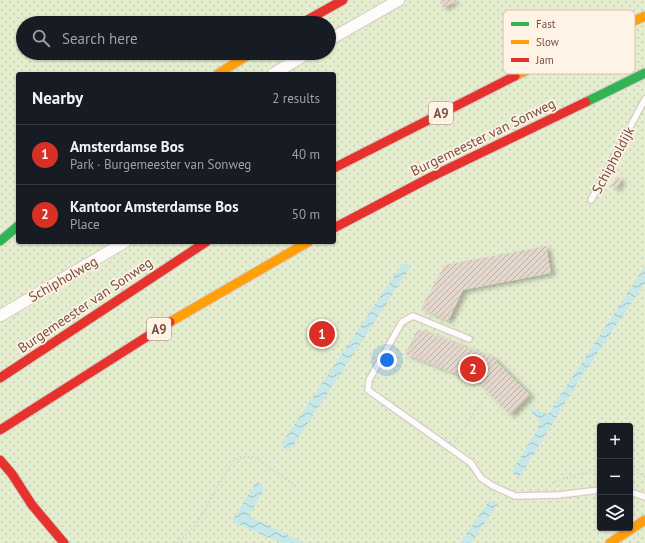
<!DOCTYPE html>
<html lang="en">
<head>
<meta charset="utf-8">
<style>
  body { margin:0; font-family:"PT Sans",sans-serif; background:#20242c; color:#f1f3f6 }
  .controls { position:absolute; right:12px; bottom:12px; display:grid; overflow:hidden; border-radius:4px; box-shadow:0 1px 3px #0004 }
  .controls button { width:36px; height:36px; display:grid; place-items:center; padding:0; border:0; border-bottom:1px solid #363941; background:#171b24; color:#f1f3f6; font:20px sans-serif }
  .you { position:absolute; left:387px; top:360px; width:14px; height:14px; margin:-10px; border:3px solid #fff; border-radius:50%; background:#1a73e8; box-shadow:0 0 0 6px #1a73e833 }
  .badge { display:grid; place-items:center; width:26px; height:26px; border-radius:50%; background:#d93025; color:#fff; font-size:13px; font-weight:700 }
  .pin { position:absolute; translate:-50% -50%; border:2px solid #fff; box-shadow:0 1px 4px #0006 }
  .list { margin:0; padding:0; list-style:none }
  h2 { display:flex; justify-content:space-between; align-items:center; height:52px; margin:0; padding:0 16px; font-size:17px }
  h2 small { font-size:13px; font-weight:400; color:#9ea1a6 }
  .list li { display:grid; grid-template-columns:26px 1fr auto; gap:12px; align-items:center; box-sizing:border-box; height:60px; padding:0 16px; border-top:1px solid #363941 }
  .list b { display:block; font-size:15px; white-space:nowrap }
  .list p { margin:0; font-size:13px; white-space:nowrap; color:#9ea1a6 }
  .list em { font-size:13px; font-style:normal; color:#9ea1a6 }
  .icon { flex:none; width:22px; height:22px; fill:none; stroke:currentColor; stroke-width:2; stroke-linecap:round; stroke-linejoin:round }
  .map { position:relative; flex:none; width:645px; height:543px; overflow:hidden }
  .search { position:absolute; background:#171b24; box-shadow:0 1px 3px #0004; left:16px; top:16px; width:320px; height:44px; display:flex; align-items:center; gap:10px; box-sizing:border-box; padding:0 14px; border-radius:22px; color:#9ea1a6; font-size:15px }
  .panel { position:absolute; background:#171b24; box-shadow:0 1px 3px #0004; left:16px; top:72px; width:320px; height:172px; border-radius:4px }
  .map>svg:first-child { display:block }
  .park { fill:url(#park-dots); fill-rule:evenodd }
  .water { fill:url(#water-waves) }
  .building { fill:url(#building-hatch); filter:url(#shadow) }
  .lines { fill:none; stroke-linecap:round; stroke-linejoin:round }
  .lane-casing { stroke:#d8cbc4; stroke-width:8 }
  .street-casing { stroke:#d8cbc4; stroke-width:13 }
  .fast-casing { stroke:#d7c9c2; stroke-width:11 }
  .slow-casing { stroke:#d7c9c2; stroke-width:11 }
  .jam-casing { stroke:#d7c9c2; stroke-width:11 }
  .path { stroke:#d7ccc7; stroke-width:2; stroke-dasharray:1 3; stroke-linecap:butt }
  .lane { stroke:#fefcfb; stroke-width:5.5 }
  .street { stroke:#fefcfb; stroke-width:11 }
  .fast { stroke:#30b455; stroke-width:9 }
  .slow { stroke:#ff9f0a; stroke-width:9 }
  .jam { stroke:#e5322d; stroke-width:9 }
  .labels { text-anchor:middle; stroke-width:3.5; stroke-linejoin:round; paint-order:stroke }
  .shield { fill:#fff3e6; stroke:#9f8275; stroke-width:1 }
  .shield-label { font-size:13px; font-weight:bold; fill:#765144 }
  .street-label { font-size:14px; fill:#765144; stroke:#fff3e6 }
  .key { fill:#fff3e6; stroke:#d6c2b5; stroke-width:1 }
  .key-label { font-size:11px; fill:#765144 }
</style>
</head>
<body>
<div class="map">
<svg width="645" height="543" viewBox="0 0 645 543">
  <defs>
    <pattern id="park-dots" width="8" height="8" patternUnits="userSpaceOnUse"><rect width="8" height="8" fill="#e4edce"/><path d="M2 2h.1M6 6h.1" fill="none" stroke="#c7cdb2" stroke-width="1.8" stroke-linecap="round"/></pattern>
    <pattern id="water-waves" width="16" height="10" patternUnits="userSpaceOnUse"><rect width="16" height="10" fill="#c6e8e8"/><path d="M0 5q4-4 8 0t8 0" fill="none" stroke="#a5bebe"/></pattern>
    <pattern id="building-hatch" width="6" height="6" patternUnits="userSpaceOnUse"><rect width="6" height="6" fill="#e3d6cd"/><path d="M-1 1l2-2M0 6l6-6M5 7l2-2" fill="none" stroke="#bdb0a8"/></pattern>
    <filter id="shadow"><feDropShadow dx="4.5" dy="2.5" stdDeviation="2" flood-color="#0004"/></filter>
  </defs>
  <rect width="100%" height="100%" fill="#f7eee5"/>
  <path class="park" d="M0,0H645V543H0ZM23,23H329V53H23ZM18,74H334V242H18ZM600,426H630V528H600Z"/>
  <g class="water">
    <path d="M403,264L408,265L410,268L291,449L286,451L284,448L282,443L400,267Z"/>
    <path d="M645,266V283L578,382L519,478L512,471L537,430L540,422L529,410H536L548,414Z"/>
    <path d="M256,483L262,484L264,489L249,516L305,543H282L235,523L233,519Z"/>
    <path d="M489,501L498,503L471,543H460Z"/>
  </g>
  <g class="building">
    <path d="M439,0H457L443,8Z"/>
    <path d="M616,177L621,180L616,189L611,186Z"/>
    <path d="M546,246L551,273L463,290L448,321L421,308L445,265Z"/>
    <path d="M418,329L493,358L530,395L510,415L478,382L405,354Z"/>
  </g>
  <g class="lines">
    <g class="lane-casing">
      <g id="lane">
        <path d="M591,200L645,99"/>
        <path d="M469,339L413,316L402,322L369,380L368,390L471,463L481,478L493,486L515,496L558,495L600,490"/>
        <path d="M630,492L645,497"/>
      </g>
    </g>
    <g class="street-casing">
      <g id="street">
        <path d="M329,40L399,0"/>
        <path d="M273,74L308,53"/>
        <path d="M0,316L125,242"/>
      </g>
    </g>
    <g class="fast-casing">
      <g id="fast">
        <path d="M586,102L645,73"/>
        <path d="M0,241L18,226"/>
      </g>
    </g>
    <g class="slow-casing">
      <g id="slow">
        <path d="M218,74L251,53"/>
        <path d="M515,76L549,59L645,16"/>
        <path d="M170,322L308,242"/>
        <path d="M610,543L645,520"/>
      </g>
    </g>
    <g class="jam-casing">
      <g id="jam">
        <path d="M302,23L343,0"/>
        <path d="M334,168L515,76"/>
        <path d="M334,228L431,177L586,102"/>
        <path d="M0,378L206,242"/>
        <path d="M0,430L170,322"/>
        <path d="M0,460L12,474L32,505L64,543"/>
      </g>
    </g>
    <g class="path">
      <path d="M455,441L488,393"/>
      <path d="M630,469L645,477"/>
      <path d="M549,486L556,481L600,469"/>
      <path d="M177,543L195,526L232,462L240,457H254L296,486"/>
    </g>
    <use href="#lane" class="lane"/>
    <use href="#street" class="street"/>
    <use href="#fast" class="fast"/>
    <use href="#slow" class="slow"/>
    <use href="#jam" class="jam"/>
  </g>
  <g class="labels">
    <g class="shield">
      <rect x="429" y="102" width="24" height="22" rx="3"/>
      <rect x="147" y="318" width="24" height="22" rx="3"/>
    </g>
    <g class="shield-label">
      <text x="441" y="118">A9</text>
      <text x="159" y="334">A9</text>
    </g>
    <g class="street-label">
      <text transform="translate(483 137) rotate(-26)" y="5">Burgemeester van Sonweg</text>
      <text transform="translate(613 160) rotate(-62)" y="5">Schipholdijk</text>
      <text transform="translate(63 279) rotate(-30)" y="5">Schipholweg</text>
      <text transform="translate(85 305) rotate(-34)" y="5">Burgemeester van Sonweg</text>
    </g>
  </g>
  <rect x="503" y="10" width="132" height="64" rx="6" class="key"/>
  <rect x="511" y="22" width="18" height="4" fill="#30b455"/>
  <rect x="511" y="40" width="18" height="4" fill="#ff9f0a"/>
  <rect x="511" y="58" width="18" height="4" fill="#e5322d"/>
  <g class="key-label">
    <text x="536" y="28">Fast</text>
    <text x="536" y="46">Slow</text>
    <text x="536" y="64">Jam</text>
  </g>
</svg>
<div class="controls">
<button>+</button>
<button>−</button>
<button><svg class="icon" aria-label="layers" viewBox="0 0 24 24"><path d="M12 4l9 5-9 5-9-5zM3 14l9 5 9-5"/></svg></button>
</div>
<div class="you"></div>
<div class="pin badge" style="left:322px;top:334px">1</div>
<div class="pin badge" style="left:473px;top:369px">2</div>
<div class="search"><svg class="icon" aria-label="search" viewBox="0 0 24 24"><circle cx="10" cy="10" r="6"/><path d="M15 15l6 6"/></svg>Search here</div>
<section class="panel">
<h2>Nearby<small>2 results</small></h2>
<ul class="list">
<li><span class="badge">1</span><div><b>Amsterdamse Bos</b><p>Park · Burgemeester van Sonweg</p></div><em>40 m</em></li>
<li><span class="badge">2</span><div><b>Kantoor Amsterdamse Bos</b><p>Place</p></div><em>50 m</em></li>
</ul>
</section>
</div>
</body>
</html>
